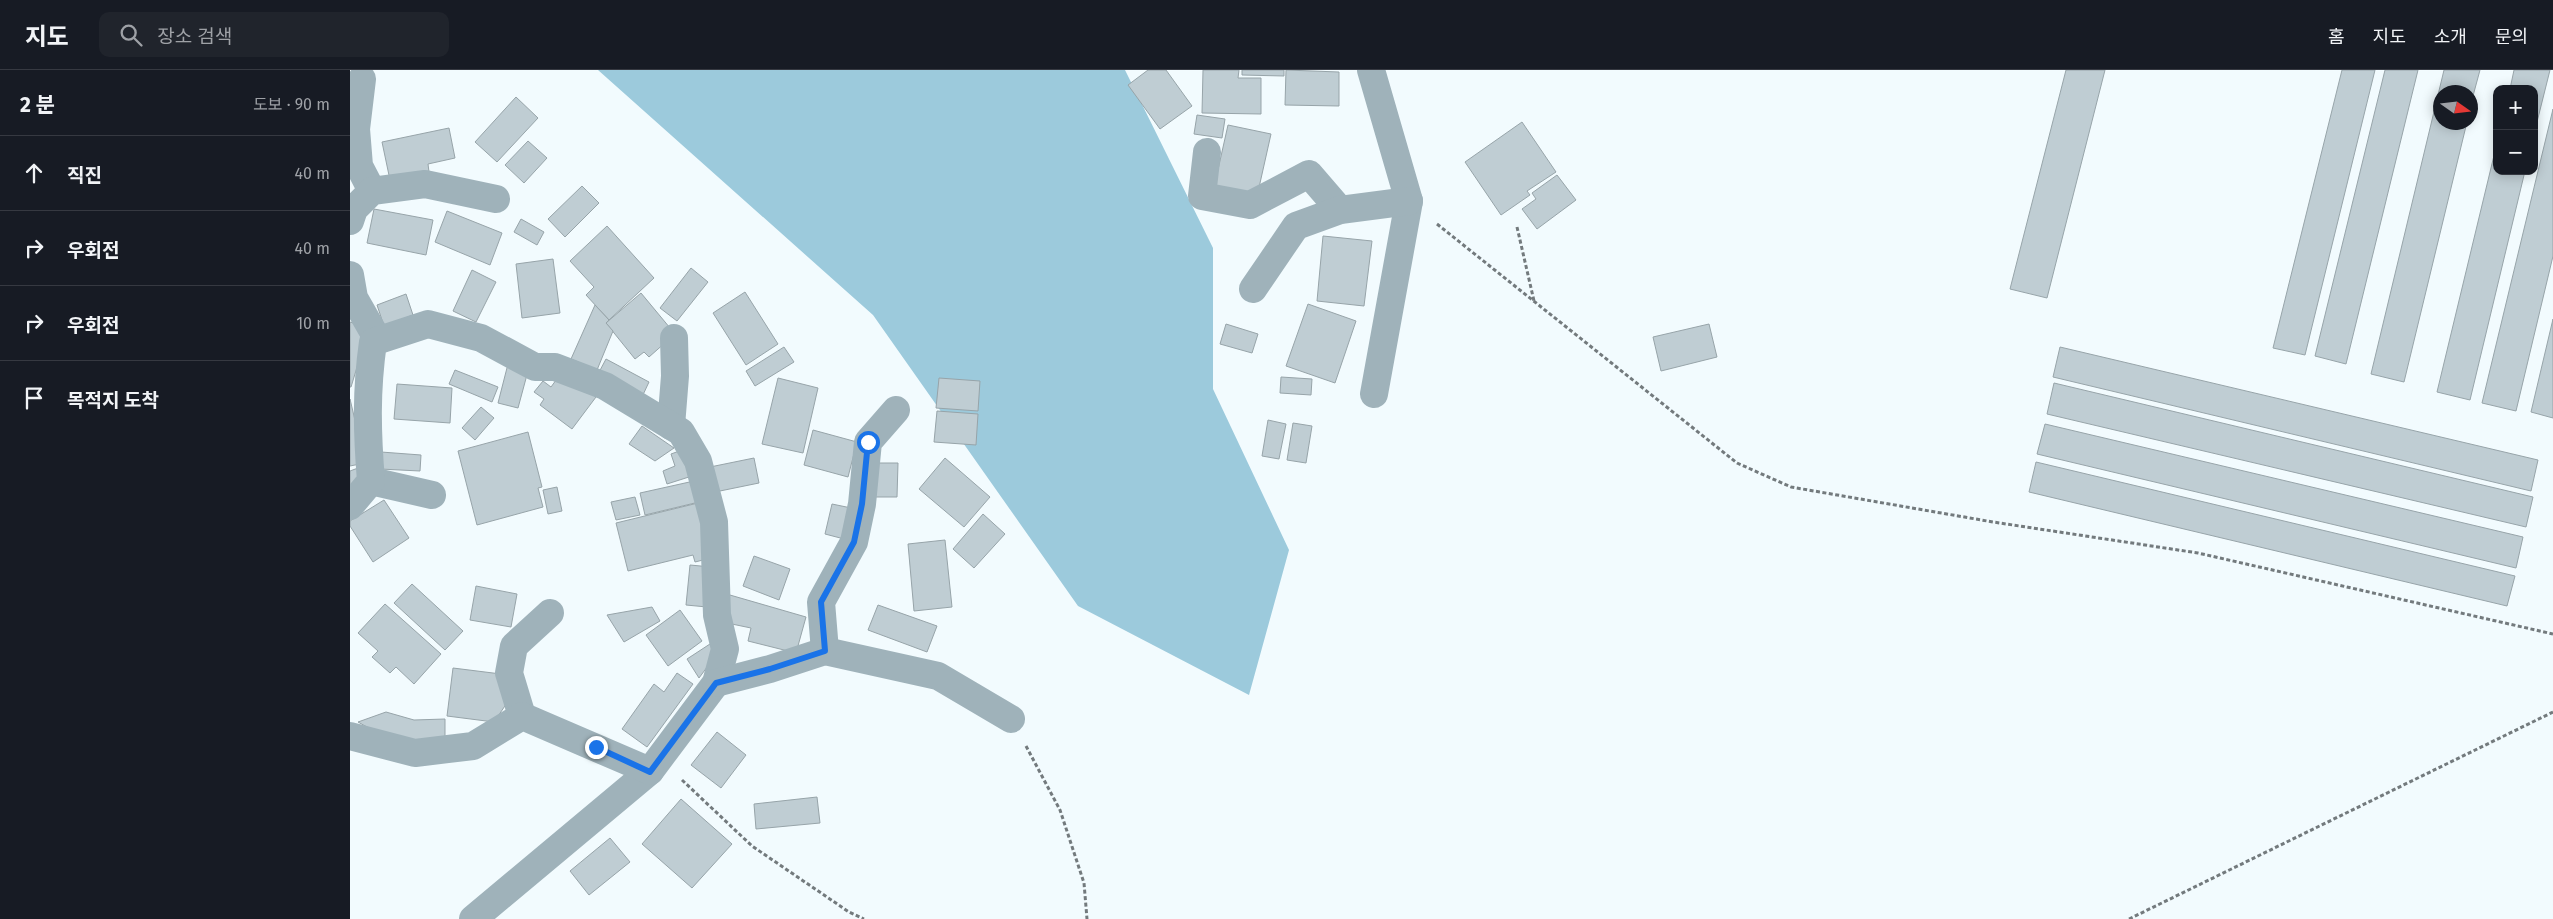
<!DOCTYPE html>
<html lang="ko">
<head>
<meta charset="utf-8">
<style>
  body { margin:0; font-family:"Fira Sans","Noto Sans KR",sans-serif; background:#20242c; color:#f1f3f6 }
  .controls { position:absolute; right:15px; top:15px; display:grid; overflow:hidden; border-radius:10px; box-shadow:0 2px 12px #0003 }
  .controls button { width:45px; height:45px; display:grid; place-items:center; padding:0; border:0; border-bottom:1px solid #363941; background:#171b24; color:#f1f3f6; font:25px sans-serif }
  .compass { position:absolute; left:2083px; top:15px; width:45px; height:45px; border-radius:50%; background:#171b24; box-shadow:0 2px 12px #0003; rotate:104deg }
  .stop { position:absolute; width:15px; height:15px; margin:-11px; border:4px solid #1a73e8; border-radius:50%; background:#fff }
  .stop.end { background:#1a73e8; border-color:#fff; box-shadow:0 1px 5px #0008 }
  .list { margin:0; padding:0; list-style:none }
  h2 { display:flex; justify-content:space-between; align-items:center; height:65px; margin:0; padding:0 20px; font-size:21px }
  h2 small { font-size:16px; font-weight:400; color:#9ea1a6 }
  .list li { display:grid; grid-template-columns:32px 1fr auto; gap:15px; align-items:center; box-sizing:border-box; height:75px; padding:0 20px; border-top:1px solid #363941 }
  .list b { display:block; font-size:19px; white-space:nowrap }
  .list em { font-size:16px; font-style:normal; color:#9ea1a6 }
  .icon { flex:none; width:28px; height:28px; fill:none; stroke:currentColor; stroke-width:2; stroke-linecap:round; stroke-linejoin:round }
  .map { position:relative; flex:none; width:2203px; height:849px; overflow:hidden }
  header { display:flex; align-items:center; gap:30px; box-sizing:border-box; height:70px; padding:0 25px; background:#171b24; border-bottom:1px solid #363941 }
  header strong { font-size:24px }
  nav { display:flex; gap:28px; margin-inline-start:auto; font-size:18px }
  .search { width:350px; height:45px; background:#20242c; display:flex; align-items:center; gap:12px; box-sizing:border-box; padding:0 18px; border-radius:10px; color:#9ea1a6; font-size:19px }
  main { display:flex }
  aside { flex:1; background:#171b24 }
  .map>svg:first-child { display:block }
  .forest { fill:#9ccadc }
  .building { fill:#bfcdd3; stroke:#97a4a9 }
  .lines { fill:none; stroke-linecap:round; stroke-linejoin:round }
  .path { stroke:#737a7d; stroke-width:3; stroke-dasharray:4 2.5; stroke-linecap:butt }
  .minor { stroke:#9fb2ba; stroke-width:28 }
  .route { stroke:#1a73e8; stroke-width:6 }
</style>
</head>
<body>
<header>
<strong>지도</strong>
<div class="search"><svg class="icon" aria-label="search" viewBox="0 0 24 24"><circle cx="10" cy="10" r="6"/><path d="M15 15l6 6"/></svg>장소 검색</div>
<nav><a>홈</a><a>지도</a><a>소개</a><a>문의</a></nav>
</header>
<main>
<aside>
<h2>2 분<small>도보 · 90 m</small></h2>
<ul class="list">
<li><svg class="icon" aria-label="ahead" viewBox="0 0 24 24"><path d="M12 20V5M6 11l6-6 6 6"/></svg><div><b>직진</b></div><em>40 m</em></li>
<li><svg class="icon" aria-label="right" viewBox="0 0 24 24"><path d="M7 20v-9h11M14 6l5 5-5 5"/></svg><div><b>우회전</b></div><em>40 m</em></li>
<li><svg class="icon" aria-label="right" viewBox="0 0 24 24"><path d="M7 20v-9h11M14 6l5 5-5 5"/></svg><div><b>우회전</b></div><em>10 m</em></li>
<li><svg class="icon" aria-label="arrive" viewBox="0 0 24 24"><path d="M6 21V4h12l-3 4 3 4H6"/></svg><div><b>목적지 도착</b></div></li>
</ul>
</aside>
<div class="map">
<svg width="2203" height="849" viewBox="0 0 2203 849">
  <rect width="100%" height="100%" fill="#f2fbfe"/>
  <path class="forest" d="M248,0H775L863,178V319L939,480L899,625L728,536L523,245Z"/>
  <g class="building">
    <path d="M798,0H816L842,36L810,59L778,15Z"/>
    <path d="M853,0H889L888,8H911V44L852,43Z"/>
    <path d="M892,0H934V6L892,5Z"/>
    <path d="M936,0L989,2V36L935,35Z"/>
    <path d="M1716,0H1755L1697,228L1660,219Z"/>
    <path d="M1992,0H2025L1955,285L1923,278Z"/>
    <path d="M2035,0H2068L1996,294L1965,286Z"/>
    <path d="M2094,0H2130L2120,37V22H2090V52H2117L2054,312L2021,304Z"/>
    <path d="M2164,0H2200L2184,64V19H2160Z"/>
    <path d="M166,27L188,48L147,92L125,72Z"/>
    <path d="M2203,39V186L2166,341L2132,333Z"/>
    <path d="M847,45L875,49L872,68L844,64Z"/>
    <path d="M1172,52L1206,102L1177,121L1180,125L1151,145L1115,92Z"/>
    <path d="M878,55L921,64L908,122H863Z"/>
    <path d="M99,58L105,88L78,94L79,102L40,110L32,72Z"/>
    <path d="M178,71L197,88L174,113L155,95Z"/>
    <path d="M2147,73V101H2175L2120,330L2087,322Z"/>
    <path d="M1207,105L1226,130L1187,159L1172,139L1186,129L1182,123Z"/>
    <path d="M232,116L249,133L215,167L198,149Z"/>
    <path d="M24,139L83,150L76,185L17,173Z"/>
    <path d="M97,141L152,163L140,195L85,172Z"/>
    <path d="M171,149L194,162L187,175L164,162Z"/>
    <path d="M257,156L304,208L259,250L236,225L244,217L220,191Z"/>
    <path d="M973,166L1022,171L1014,236L967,231Z"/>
    <path d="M203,189L210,243L172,248L166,194Z"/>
    <path d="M341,198L358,212L327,251L310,238Z"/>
    <path d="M122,200L146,212L126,252L103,241Z"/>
    <path d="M395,222L428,274L396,295L363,243Z"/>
    <path d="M291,223L325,264L299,287L294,282L285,289L256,253Z"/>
    <path d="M56,224L63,245L34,256L27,235Z"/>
    <path d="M958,234L1006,251L985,313L936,296Z"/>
    <path d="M245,235L259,250L256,253L263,261L247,300L221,289Z"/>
    <path d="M2203,249V348L2181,342Z"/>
    <path d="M0,252L19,258L1,317H0Z"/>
    <path d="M876,254L908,264L902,283L870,274Z"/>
    <path d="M1359,254L1367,287L1311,301L1303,267Z"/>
    <path d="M434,277L444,292L405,316L396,301Z"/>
    <path d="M1710,277L2188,390L2181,421L1703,307Z"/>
    <path d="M256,289L299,312L291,329L247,306Z"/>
    <path d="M159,290L178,301L168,338L148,333Z"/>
    <path d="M105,300L148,317L142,332L99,314Z"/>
    <path d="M212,302L246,327L222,359L190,335L194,329L184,322L193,311L201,317Z"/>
    <path d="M931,307L962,309L961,325L930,323Z"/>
    <path d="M428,308L468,318L453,383L412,374Z"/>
    <path d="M589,308L630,311L628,341L586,338Z"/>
    <path d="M1704,313L2183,427L2176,457L1697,344Z"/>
    <path d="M47,314L102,318L100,353L44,349Z"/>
    <path d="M0,329L15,393L0,396Z"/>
    <path d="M131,337L144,348L125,370L112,358Z"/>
    <path d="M587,341L628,344L626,375L584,372Z"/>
    <path d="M918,350L936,354L929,389L912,386Z"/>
    <path d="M943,353L962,356L956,393L937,390Z"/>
    <path d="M1695,354L2173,467L2166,498L1687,384Z"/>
    <path d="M292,356L324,378L305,391L279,374Z"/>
    <path d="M463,360L507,372L498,407L454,395Z"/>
    <path d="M178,362L192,417L188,418L193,437L127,455L108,381Z"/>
    <path d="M332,380L342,406L317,414L313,401L325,396L321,384Z"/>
    <path d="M31,382L71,385L70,401L30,399Z"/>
    <path d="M404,388L409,413L365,422L360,397Z"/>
    <path d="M595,388L640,427L614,457L569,419Z"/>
    <path d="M1686,392L2165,506L2157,536L1679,422Z"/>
    <path d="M525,393H548L547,427H524Z"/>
    <path d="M8,398L12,413L0,428V401Z"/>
    <path d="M344,411L349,432L295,445L290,423Z"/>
    <path d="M207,417L212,441L198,444L193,420Z"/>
    <path d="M285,427L290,445L266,450L261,432Z"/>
    <path d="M34,430L59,468L23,492L0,456V451Z"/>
    <path d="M348,433L361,488L345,492L343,485L278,501L266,453Z"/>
    <path d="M482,434L506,439L498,470L475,464Z"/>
    <path d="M633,444L655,464L624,498L603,479Z"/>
    <path d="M595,470L602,537L564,541L558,474Z"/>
    <path d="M404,486L440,499L429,530L393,516Z"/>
    <path d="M340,495L361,497L357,537L336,535Z"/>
    <path d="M62,514L113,561L95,580L44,533Z"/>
    <path d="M126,516L167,524L161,557L120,550Z"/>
    <path d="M373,523L456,547L446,583L398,571L401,558L377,553Z"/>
    <path d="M35,534L91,584L64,614L46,597L40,603L22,587L28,581L8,563Z"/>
    <path d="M528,535L587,556L577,582L518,560Z"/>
    <path d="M302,537L310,551L274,572L257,545Z"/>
    <path d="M330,540L352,571L318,596L296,565Z"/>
    <path d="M363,572L369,581L349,608L337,589Z"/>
    <path d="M103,598L151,604L161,627L144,652L97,646Z"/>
    <path d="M327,603L343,614L297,677L272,659L304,614L314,622Z"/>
    <path d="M36,642L64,650L95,649V671L63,672L26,662L8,652Z"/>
    <path d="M367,662L396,685L371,718L341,695Z"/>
    <path d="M467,727L470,753L406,759L404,734Z"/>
    <path d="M331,729L382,774L342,818L292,774Z"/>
    <path d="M260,768L280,792L239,825L220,801Z"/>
  </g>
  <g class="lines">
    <g class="path">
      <path d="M1087,154L1387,393L1441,417L1643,452L1848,483L2203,564"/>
      <path d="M1167,157L1184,231"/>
      <path d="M676,676L710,740L734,813L737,849"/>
      <path d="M332,710L402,776L499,842L514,849"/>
      <path d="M1779,849L2203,642"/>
    </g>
    <g class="minor">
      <path d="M1021,0L1059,131L1024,324"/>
      <path d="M12,9L6,59L9,96L22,121"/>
      <path d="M857,82L852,126L900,135L959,104L990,140"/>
      <path d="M0,151L4,139L22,121L75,114L146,129"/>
      <path d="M0,205L4,228L28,270"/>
      <path d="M903,219L946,156L990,140L1059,131"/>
      <path d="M321,356L325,306L324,268"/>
      <path d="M21,411L82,425"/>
      <path d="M0,436L21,411C17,362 16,321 23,272L78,254L131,268L185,297H205L255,316L331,362L348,391L364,452L367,545L375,579L366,613L300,701L123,849"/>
      <path d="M475,581L471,532L504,472L512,434L518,372L546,340"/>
      <path d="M366,613L420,599L475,581L588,606L661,649"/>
      <path d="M172,646L159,603L164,576L200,543"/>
      <path d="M0,666L65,683L123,676L172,646L300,701"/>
    </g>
  </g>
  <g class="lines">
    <path class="route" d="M246,677L300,702L366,613L420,599L475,581L471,532L504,472L512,434L518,372"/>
  </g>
</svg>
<div class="controls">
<button>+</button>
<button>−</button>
</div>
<svg class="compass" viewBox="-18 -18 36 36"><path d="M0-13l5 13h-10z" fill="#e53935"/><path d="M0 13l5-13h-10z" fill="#9ea1a6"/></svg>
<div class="stop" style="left:518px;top:372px"></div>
<div class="stop end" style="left:246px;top:677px"></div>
</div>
</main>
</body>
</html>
